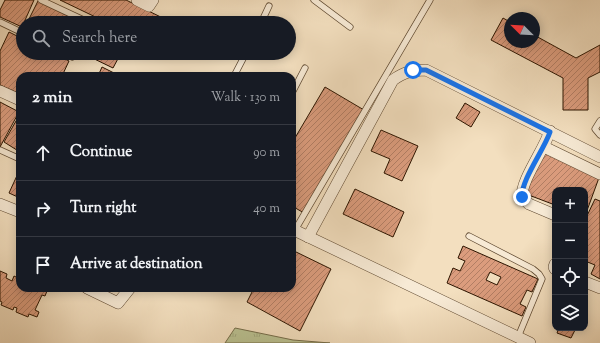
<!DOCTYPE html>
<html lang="en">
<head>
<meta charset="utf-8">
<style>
  body { margin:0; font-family:"Sorts Mill Goudy",serif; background:#242831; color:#f1f3f6 }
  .controls { position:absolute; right:12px; bottom:12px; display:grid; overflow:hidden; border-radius:8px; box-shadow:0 2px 10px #0003 }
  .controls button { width:36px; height:36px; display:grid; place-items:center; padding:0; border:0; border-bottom:1px solid #363941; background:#171b24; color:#f1f3f6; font:20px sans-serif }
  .compass { position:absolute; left:504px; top:12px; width:36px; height:36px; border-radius:50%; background:#171b24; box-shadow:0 2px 10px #0003; rotate:294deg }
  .stop { position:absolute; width:12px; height:12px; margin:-9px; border:3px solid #1a73e8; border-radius:50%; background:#fff }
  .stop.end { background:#1a73e8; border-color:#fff; box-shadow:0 1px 4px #0008 }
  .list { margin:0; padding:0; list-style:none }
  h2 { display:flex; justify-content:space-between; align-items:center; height:52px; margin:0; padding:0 16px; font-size:17px }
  h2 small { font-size:13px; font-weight:400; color:#9ea1a6 }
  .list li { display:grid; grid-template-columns:26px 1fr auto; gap:12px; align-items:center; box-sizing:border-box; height:56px; padding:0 16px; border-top:1px solid #363941 }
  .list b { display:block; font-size:15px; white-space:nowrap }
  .list em { font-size:13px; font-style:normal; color:#9ea1a6 }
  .icon { flex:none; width:22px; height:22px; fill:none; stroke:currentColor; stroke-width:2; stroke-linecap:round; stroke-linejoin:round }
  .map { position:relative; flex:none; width:600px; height:343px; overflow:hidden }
  .search { position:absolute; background:#171b24; box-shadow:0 2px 10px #0003; left:16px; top:16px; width:280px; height:44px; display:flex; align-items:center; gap:10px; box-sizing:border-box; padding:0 14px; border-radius:22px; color:#9ea1a6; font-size:15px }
  .panel { position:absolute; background:#171b24; box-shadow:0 2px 10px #0003; left:16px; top:72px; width:280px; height:220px; border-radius:12px }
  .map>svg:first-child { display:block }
  .park { fill:url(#park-tufts); stroke:#746c49 }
  .building { fill:url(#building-hatch); stroke:#2d1500; fill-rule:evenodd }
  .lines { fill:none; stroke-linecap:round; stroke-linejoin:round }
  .lane-casing { stroke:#5e4830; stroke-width:7 }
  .street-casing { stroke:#5e4830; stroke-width:12 }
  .lane { stroke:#f7ead5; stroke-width:5.5 }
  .street { stroke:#f7ead5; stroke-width:11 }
  .route { stroke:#1a73e8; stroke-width:5 }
</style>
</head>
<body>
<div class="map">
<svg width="600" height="343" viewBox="0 0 600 343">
  <defs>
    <pattern id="park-tufts" width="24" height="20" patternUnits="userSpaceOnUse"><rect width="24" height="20" fill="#bac292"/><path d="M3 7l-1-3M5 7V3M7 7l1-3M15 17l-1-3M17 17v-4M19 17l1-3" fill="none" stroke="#a0a67c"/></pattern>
    <pattern id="building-hatch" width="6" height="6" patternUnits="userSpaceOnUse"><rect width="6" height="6" fill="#db9c7d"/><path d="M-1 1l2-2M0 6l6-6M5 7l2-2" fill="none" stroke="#b27e64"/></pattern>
  </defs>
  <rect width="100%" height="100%" fill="#f3dfbf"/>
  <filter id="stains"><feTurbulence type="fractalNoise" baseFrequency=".005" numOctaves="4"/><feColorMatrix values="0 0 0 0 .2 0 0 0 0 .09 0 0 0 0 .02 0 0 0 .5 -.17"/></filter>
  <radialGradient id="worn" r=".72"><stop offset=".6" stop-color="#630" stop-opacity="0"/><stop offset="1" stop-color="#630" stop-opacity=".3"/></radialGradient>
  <path class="park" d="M235,328L293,340L330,343H225Z"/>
  <g class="building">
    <path d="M5,0H34L22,27L0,17V10Z"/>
    <path d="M60,0H126L173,23H108Z"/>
    <path d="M38,1L83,23H27Z"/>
    <path d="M503,18L510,22V42H534V35L576,58L600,45V72L588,78V110H563V78L491,40Z"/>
    <path d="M9,32L23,39V53H53L69,61L62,76H20V94L0,85V51Z"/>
    <path d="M82,53H121L113,68Z"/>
    <path d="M102,67L120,76H98Z"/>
    <path d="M325,87L364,110L304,213L292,206V143Z"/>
    <path d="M0,102L19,112L0,147Z"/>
    <path d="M465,103L480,112L471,127L456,118Z"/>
    <path d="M20,114V152L4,142Z"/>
    <path d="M381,130L418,146L402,181L384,173L390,159L371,151Z"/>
    <path d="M542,152L600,175L585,216V190H555V205L526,194Z"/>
    <path d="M20,169V198L9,193Z"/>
    <path d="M355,189L404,212L393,237L343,214Z"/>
    <path d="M595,199L600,201V279L591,274L595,265L585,261V220Z"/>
    <path d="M463,246L538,279L532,292L527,290L520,304L526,307L522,316L447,283L453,268L460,271L465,261L458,258ZM490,272L501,277L497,285L486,280Z"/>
    <path d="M292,250L331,269L300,331L247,302L254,288H292Z"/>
    <path d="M0,271L7,274L6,278L12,281L14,276L20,279V288H41L47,291L45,296L42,295L35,310L39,312L37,317L29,314L28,317L16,312L17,308L14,307L13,310L1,305L2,302L0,301Z"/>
    <path d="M559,328H576L571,338L557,333Z"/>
  </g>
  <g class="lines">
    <g class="lane-casing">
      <g id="lane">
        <path d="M41,0L90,23"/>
        <path d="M314,0L350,27"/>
        <path d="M0,22L23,33"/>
        <path d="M261,23L269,6"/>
        <path d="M65,53L72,57"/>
        <path d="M234,76L246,53"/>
        <path d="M292,93L305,68"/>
        <path d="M600,121L595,129L600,135"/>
        <path d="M0,150L20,159"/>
        <path d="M295,230L430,0"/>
        <path d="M469,236L533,269L539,274L542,279L518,337"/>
      </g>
    </g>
    <g class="street-casing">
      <g id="street">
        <path d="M137,0L149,6L153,0"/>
        <path d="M0,91L20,100"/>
        <path d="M550,131C544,150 521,180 522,197L529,204L555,215"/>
        <path d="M544,147L600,174"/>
        <path d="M0,204L20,212"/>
        <path d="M292,229L530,343"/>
        <path d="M308,237L393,80C404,72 412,70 426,70L600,157"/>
        <path d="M555,264L554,267L555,269"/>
        <path d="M585,282L600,288"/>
        <path d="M87,288L118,303L130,288"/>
      </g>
    </g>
    <use href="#lane" class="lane"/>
    <use href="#street" class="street"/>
  </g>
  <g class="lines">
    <path class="route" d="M413,70H426L550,132C544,150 521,180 522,197"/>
  </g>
  <rect width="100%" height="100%" filter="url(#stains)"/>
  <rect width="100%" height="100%" fill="url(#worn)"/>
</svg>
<div class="controls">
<button>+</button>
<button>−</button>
<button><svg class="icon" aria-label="locate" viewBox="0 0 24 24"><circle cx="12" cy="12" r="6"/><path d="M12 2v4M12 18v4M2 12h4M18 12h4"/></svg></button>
<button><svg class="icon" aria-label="layers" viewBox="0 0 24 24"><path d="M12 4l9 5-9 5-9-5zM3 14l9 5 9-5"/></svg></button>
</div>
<svg class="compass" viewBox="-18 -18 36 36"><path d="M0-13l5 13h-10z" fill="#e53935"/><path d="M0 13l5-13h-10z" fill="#9ea1a6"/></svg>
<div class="stop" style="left:413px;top:70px"></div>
<div class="stop end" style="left:522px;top:197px"></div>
<div class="search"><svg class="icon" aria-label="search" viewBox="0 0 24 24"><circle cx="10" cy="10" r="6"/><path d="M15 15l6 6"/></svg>Search here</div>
<section class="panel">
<h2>2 min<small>Walk · 130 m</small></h2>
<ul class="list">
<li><svg class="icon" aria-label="ahead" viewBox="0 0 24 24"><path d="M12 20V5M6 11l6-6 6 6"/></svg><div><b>Continue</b></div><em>90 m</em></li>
<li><svg class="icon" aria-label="right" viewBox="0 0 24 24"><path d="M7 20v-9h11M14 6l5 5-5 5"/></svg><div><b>Turn right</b></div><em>40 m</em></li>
<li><svg class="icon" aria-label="arrive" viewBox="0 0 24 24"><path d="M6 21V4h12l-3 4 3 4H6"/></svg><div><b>Arrive at destination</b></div></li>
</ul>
</section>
</div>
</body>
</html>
